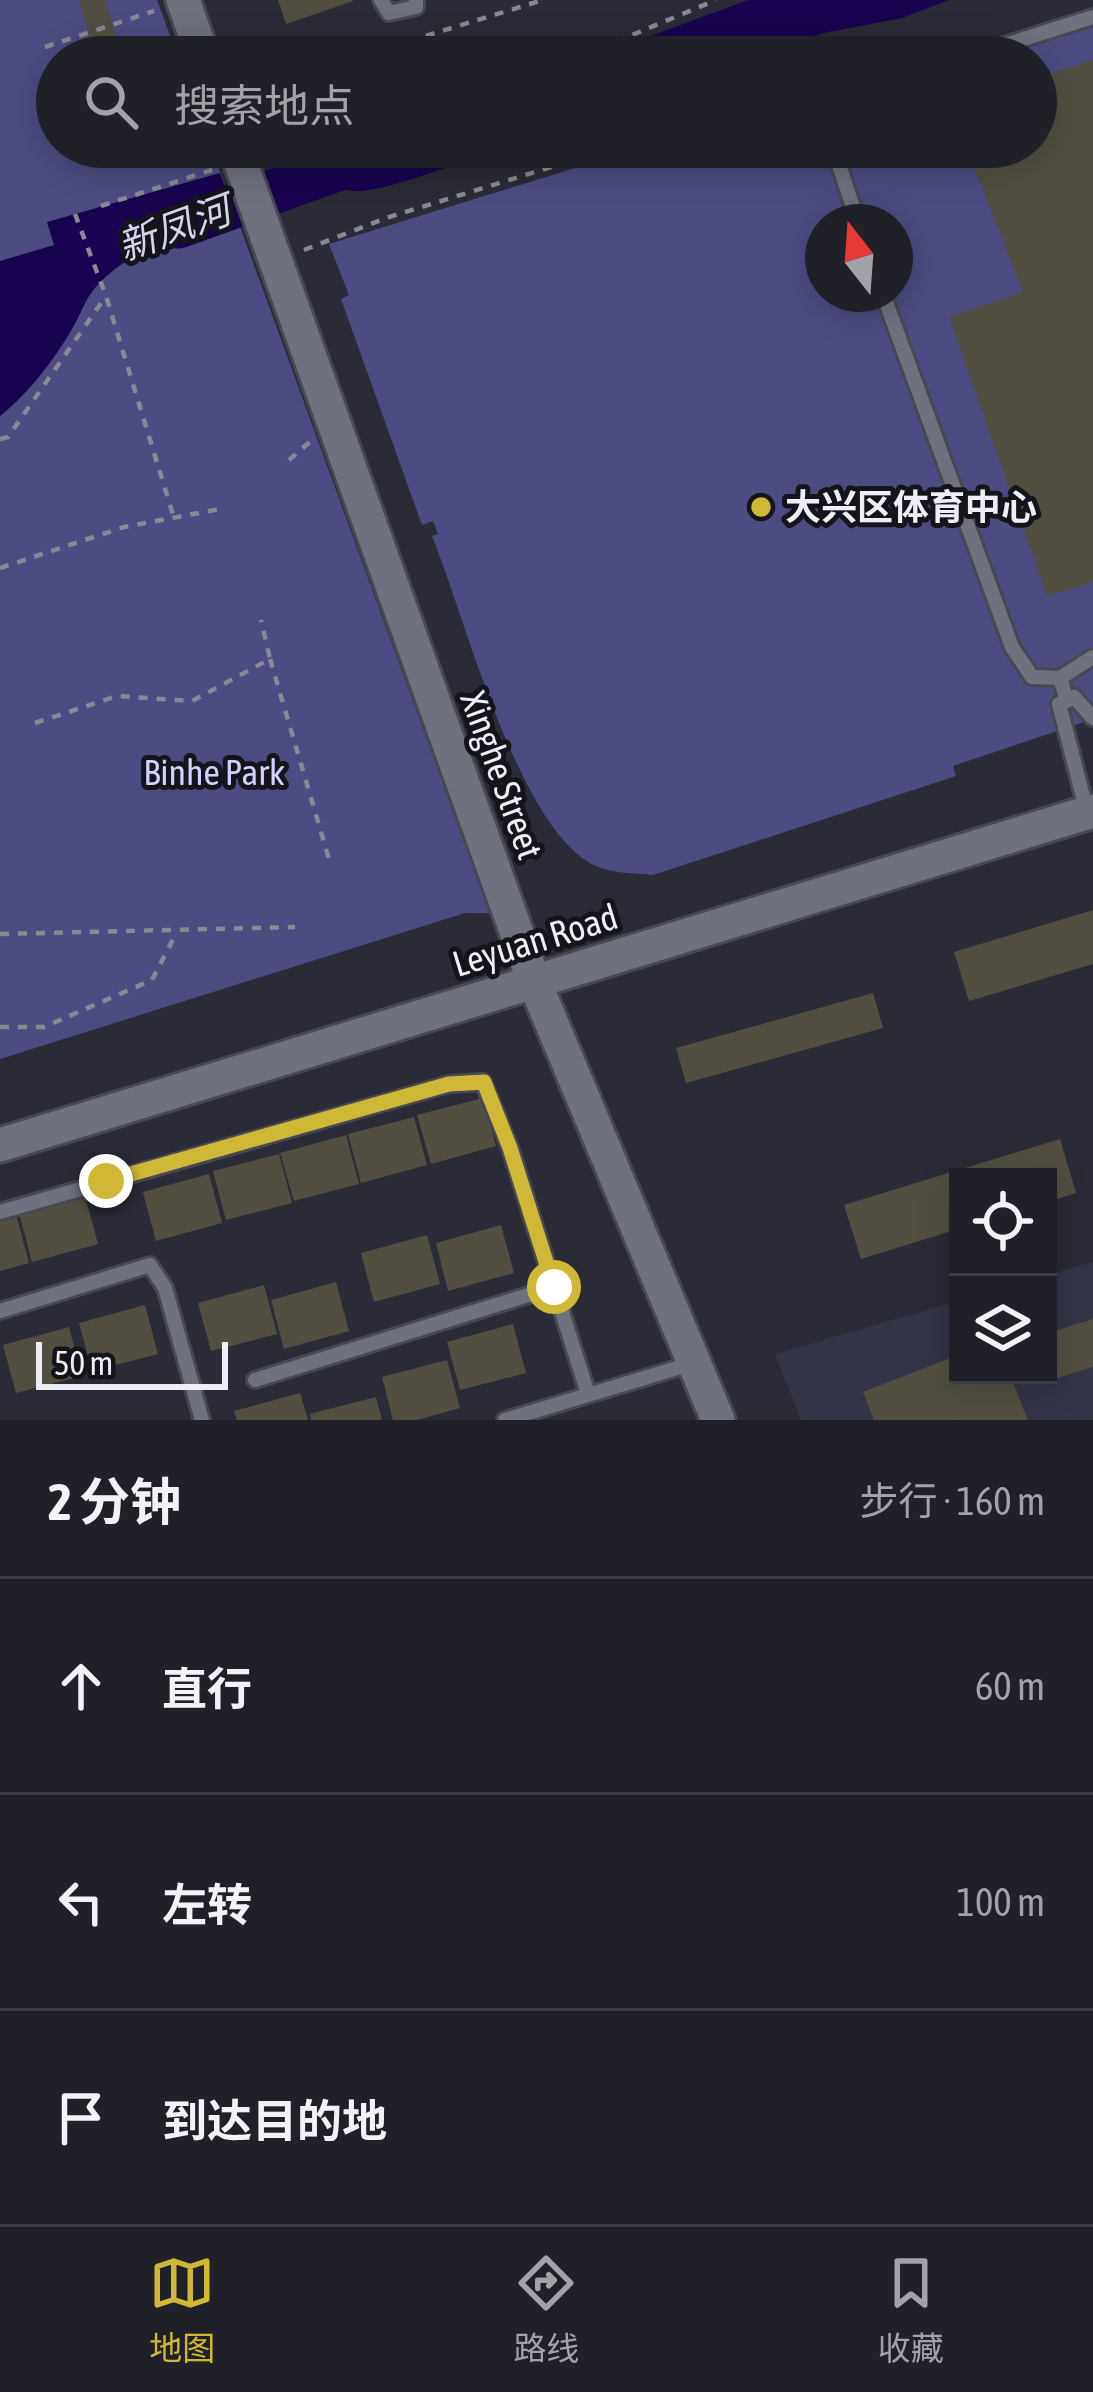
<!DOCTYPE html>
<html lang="zh">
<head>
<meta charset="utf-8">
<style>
  body { margin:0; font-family:"Asap Condensed","Noto Sans SC",sans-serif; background:#2d2d35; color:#f1f3f6 }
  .controls { position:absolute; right:36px; bottom:36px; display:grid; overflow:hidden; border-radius:0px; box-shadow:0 6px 30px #0003 }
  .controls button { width:108px; height:108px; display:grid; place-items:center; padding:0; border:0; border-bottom:3px solid #3d3e46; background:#202029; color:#f1f3f6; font:60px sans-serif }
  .compass { position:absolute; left:805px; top:204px; width:108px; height:108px; border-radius:50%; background:#202029; box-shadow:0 6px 30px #0003; rotate:343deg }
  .scale { position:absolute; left:36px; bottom:30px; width:192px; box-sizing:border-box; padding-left:12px; border:6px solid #eeeef7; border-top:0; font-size:33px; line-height:42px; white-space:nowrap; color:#eeeef7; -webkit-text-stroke:9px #14141a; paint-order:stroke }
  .stop { position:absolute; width:36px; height:36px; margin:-27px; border:9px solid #d0b837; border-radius:50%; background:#fff }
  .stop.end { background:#d0b837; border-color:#fff; box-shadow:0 3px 12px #0008 }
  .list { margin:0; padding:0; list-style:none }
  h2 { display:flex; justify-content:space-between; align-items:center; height:156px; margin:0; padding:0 48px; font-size:51px }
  h2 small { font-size:39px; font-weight:400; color:#a2a3a8 }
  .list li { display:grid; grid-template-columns:78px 1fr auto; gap:36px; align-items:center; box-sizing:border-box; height:216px; padding:0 48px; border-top:3px solid #3d3e46 }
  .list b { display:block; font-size:45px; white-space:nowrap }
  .list em { font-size:39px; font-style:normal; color:#a2a3a8 }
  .icon { flex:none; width:66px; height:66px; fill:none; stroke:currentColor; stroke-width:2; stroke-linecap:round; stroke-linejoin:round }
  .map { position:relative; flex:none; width:1093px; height:1420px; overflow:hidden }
  .search { position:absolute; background:#202029; box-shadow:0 6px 30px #0003; left:36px; right:36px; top:36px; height:132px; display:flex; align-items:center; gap:30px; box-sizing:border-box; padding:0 42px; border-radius:66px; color:#a2a3a8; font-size:45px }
  .sheet { height:804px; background:#202029 }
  nav { display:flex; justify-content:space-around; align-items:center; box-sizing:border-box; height:168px; border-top:3px solid #3d3e46; background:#202029; font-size:33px; color:#a2a3a8 }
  nav a { display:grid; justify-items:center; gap:6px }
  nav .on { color:#d0b837 }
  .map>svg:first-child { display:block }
  .built { fill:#333446 }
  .green { fill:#4c4c82; fill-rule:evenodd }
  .water { fill:#17034f }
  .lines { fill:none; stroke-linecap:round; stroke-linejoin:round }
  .river { stroke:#17034f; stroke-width:45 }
  .building { fill:#524f42 }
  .service-casing { stroke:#484852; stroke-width:20 }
  .tertiary-casing { stroke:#484852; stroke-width:39 }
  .path { stroke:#898993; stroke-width:4.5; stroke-dasharray:9 9; stroke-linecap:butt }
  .service { stroke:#70717f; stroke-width:14 }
  .tertiary { stroke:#70717f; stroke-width:33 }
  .tertiary-bridge-casing { stroke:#484852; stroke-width:39; stroke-linecap:butt }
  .tertiary-bridge { stroke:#70717f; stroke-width:33 }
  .route { stroke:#d0b837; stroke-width:15 }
  .poi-dot { fill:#d0b837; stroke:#14141a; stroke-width:4.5 }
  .labels { text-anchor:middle; stroke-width:10; stroke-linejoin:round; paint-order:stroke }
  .poi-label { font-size:36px; font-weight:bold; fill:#eeeef7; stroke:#14141a; text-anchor:start }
  .park-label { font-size:36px; fill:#cfd2fe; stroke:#14141a }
  .street-label { font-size:36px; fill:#eeeef7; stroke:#14141a }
  .water-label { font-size:39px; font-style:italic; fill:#d4d5ec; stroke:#14141a }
</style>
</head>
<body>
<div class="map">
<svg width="1093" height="1420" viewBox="0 0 1093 1420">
  <rect width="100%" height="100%" fill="#2b2b37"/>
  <path class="built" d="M1093,1262V1420H801L775,1354L958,1301V1375H1048V1275Z"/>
  <g class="green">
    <path d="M0,0H157L178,57H57V147H211L490,913H465L0,1059Z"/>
    <path d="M1093,8V719L953,766L956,776L653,875C633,873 609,874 590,863C516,820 465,617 432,536L438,534L433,521L422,525L341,299L349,295L329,244L643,147H1036V57H934ZM823,222H895V294H823Z"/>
  </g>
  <g class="water">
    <path d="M748,0H949L902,18L824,33L746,57H594Z"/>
    <path d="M315,147H499C461,162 400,187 361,191C343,192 321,182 306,174L300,156Z"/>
    <path d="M220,173L237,219C185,234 132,246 95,288C85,299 80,316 72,329C55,359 27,395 0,416V261L54,245L47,222Z"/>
  </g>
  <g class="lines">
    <path class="river" d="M178,226L398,147"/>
  </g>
  <g class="building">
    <path d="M79,0H105L116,35L91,42Z"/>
    <path d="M278,0H353V1L286,24Z"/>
    <path d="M1093,60V582L1047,596L949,317L1023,292L966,147H1036V78Z"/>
    <path d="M1093,910V964L969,1001L954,952Z"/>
    <path d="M873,993L883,1028L686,1083L676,1048Z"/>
    <path d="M483,1098L496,1146L431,1164L417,1115Z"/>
    <path d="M414,1117L427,1165L361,1183L348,1134Z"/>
    <path d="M346,1135L359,1184L294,1201L280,1153Z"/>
    <path d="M1060,1139L1076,1193L1048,1202V1177H958V1229L861,1259L844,1205Z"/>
    <path d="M279,1154L292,1203L226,1220L213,1171Z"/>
    <path d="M209,1174L222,1223L156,1241L143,1192Z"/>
    <path d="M85,1196L98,1244L32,1262L19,1213Z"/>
    <path d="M16,1214L29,1263L0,1271V1219Z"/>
    <path d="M501,1225L514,1273L448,1291L436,1243Z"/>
    <path d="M427,1235L440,1284L374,1302L361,1253Z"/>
    <path d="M336,1282L349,1331L284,1349L271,1300Z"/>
    <path d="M264,1285L277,1334L211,1351L198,1303Z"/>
    <path d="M145,1305L158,1354L92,1371L79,1323Z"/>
    <path d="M1093,1319V1367L1051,1380L1048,1333Z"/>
    <path d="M513,1324L526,1373L460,1390L447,1342Z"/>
    <path d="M69,1327L82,1376L16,1393L3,1345Z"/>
    <path d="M958,1355V1375H1010L1028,1420H874L863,1392Z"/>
    <path d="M447,1360L460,1408L417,1420H393L382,1377Z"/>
    <path d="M300,1393L308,1420H237L234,1411Z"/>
    <path d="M376,1397L382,1420H311L310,1414Z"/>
  </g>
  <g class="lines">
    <g class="service-casing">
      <g id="service">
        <path d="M381,0L389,13L416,7V0"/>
        <path d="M967,57L1093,17"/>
        <path d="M833,147L858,222"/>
        <path d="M923,147L924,149"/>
        <path d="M883,294L1012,647L1032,677L1060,678"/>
        <path d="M1067,701L1060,678L1093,657"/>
        <path d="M1087,812L1059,704L1074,697L1093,718"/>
        <path d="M0,1212L449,1084L483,1082L510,1148L588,1394"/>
        <path d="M0,1311L150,1265L165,1288L202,1420"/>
        <path d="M255,1380L554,1287"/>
        <path d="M505,1420L694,1363"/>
      </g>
    </g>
    <g class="tertiary-casing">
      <g id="tertiary">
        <path d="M183,0L203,57"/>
        <path d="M271,248L534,981L718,1420"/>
        <path d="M0,1145L1093,811"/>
      </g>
    </g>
    <g class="path">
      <path d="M397,45L419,57"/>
      <path d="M45,47L154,11"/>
      <path d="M357,57L543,0"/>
      <path d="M564,57L632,35L716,0"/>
      <path d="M908,57L954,43"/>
      <path d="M84,150L92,147"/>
      <path d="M266,153L284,147"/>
      <path d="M101,206L215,169"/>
      <path d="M75,214L106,296L174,518"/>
      <path d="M304,250L386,218L616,147"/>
      <path d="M0,439L8,437L106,296"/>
      <path d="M289,460L312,440"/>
      <path d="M0,568L124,527L220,509"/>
      <path d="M270,659L329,859"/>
      <path d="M35,723L117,696L192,701L270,659L261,620"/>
      <path d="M0,934L295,927"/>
      <path d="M0,1027H44L152,980L177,932"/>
    </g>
    <use href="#service" class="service"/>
    <use href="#tertiary" class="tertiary"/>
    <g class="tertiary-bridge-casing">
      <path id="tertiary-bridge" d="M235,147L271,248"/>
    </g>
    <use href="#tertiary-bridge" class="tertiary-bridge"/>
  </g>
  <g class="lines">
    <path class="route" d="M106,1181L449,1084L484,1082L510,1148L554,1287"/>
  </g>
  <circle class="poi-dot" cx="761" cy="507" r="12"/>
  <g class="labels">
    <g class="poi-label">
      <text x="785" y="520">大兴区体育中心</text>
    </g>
    <g class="park-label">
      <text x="214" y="785">Binhe Park</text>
    </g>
    <g class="street-label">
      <text transform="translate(502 775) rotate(70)" y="13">Xinghe Street</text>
      <text transform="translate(535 940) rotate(-17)" y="13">Leyuan Road</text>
    </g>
    <g class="water-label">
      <text transform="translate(174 228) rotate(-20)" y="14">新凤河</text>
    </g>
  </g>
</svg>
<div class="controls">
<button><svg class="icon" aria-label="locate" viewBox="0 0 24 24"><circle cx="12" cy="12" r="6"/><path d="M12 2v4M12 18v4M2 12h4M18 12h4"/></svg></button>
<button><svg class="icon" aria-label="layers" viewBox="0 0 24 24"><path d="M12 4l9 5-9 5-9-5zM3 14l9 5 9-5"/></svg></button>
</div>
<svg class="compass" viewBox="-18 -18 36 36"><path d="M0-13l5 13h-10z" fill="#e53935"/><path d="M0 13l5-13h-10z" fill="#a2a3a8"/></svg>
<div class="scale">50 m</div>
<div class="stop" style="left:554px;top:1287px"></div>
<div class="stop end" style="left:106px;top:1181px"></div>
<div class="search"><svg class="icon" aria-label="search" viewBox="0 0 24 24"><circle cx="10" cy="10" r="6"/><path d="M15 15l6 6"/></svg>搜索地点</div>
</div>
<section class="sheet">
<h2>2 分钟<small>步行 · 160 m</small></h2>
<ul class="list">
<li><svg class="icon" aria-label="ahead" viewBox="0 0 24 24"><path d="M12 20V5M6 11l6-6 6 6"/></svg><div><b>直行</b></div><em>60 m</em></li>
<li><svg class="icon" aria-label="left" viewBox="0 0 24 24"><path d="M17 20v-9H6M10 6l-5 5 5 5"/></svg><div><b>左转</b></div><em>100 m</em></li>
<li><svg class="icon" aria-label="arrive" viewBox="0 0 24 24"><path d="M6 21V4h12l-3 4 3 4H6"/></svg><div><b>到达目的地</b></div></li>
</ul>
</section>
<nav>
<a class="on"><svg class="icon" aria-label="map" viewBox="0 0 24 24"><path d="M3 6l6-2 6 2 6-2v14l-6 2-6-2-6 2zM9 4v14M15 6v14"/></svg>地图</a>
<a><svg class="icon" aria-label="directions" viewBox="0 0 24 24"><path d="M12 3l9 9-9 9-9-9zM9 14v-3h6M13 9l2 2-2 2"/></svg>路线</a>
<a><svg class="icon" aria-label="saved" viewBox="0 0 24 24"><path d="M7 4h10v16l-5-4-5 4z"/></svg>收藏</a>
</nav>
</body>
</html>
